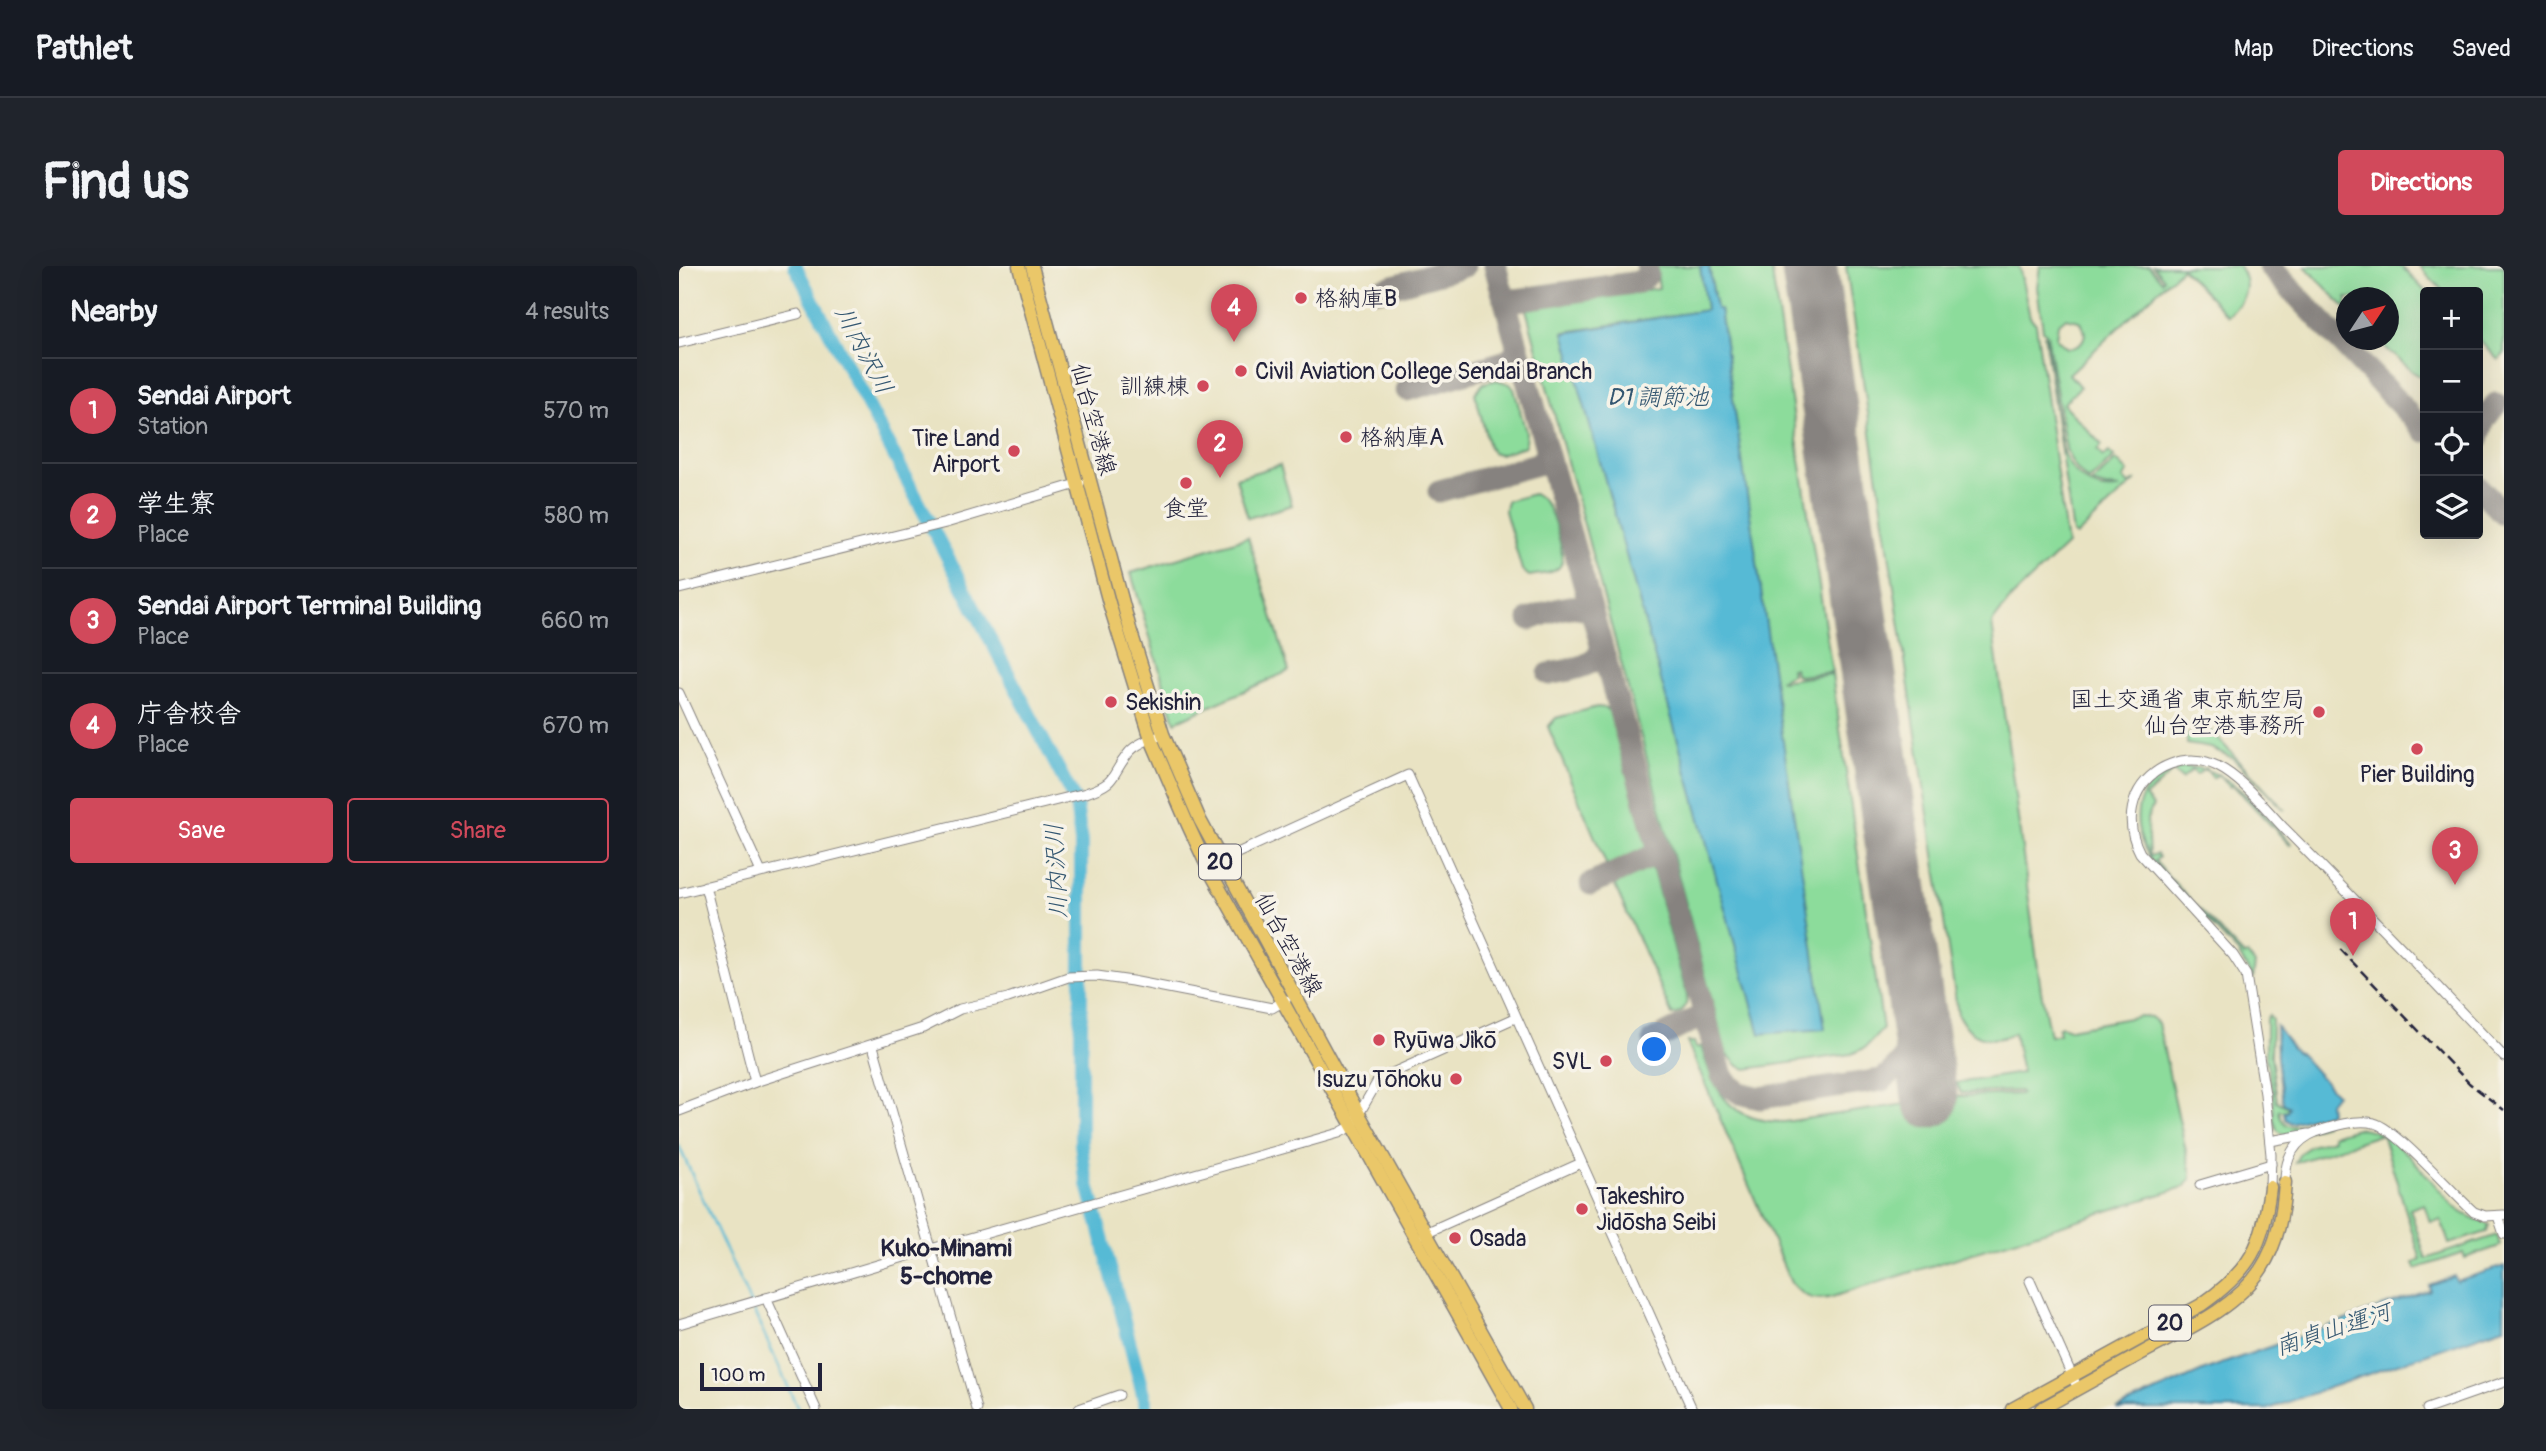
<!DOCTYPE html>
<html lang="en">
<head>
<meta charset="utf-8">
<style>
  body { margin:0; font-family:Pangolin,"Klee One",sans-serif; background:#20242c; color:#f1f3f6 }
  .controls { position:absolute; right:21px; top:21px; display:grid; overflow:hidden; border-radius:7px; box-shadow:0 7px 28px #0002 }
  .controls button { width:63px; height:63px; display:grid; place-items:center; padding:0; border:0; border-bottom:2px solid #363941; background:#171b24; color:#f1f3f6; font:35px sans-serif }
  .compass { position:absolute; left:1657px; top:21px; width:63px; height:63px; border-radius:50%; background:#171b24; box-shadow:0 7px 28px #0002; rotate:54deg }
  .scale { position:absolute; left:21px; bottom:18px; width:122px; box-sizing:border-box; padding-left:7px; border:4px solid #22223b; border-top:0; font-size:19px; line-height:24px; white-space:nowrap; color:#22223b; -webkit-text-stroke:5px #f7f3e8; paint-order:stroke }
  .you { position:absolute; left:976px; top:784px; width:24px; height:24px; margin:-18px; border:5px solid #fff; border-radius:50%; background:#1a73e8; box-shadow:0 0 0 10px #1a73e833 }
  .badge { display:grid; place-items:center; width:46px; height:46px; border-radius:50%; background:#d1495b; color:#fff; font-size:23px; font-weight:700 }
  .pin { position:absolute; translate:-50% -58px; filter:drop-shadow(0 2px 4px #0008) }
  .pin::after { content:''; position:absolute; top:37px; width:24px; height:21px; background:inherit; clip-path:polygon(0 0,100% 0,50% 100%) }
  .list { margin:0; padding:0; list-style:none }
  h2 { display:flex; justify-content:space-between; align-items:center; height:91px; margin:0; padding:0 28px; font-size:30px }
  h2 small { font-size:23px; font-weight:400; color:#9ea1a6 }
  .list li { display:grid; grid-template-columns:46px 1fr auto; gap:21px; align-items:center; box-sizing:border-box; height:105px; padding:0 28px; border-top:2px solid #363941 }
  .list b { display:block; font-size:26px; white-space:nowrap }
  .list p { margin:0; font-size:23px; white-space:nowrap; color:#9ea1a6 }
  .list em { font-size:23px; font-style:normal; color:#9ea1a6 }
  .actions { display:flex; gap:14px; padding:21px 28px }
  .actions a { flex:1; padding:16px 0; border:2px solid #d1495b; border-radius:7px; text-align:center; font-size:24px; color:#d1495b }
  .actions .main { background:#d1495b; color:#fff }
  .icon { flex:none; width:38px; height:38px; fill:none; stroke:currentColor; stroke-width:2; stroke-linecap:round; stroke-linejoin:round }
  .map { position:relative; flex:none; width:1825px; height:1143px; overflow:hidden; border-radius:7px }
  header { display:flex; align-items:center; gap:42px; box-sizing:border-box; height:98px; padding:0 35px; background:#171b24; border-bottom:2px solid #363941 }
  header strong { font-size:33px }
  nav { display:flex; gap:38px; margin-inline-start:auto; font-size:24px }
  .intro { display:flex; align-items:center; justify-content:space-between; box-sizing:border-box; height:168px; padding:0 42px }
  h1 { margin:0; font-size:49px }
  .button { padding:18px 32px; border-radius:7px; background:#d1495b; color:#fff; font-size:24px; font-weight:700 }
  main { display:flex; gap:42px; padding:0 42px }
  aside { flex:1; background:#171b24; border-radius:7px; box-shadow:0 7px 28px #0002 }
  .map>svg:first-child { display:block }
  .green { fill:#8cdc9b; stroke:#577f6b; stroke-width:2; fill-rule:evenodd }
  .water { fill:#56bad5; stroke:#3c6e88; stroke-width:2 }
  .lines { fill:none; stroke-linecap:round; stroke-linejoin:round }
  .stream { stroke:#56bad5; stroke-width:2.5 }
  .river { stroke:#56bad5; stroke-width:14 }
  .taxiway { stroke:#86827f; stroke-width:23 }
  .runway { stroke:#86827f; stroke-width:56 }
  .minor-casing { stroke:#86827f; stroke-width:11 }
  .major-casing { stroke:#86827f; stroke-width:15 }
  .minor { stroke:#fff; stroke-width:9 }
  .major { stroke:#eac769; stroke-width:12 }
  .rail { stroke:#22223b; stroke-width:2.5; stroke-dasharray:10 5; stroke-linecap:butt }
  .poi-dot { fill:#d1495b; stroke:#f7f3e8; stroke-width:2.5 }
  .labels { text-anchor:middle; stroke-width:7; stroke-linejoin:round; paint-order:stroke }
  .shield { fill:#f7f3e8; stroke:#62616f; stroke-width:2 }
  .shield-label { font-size:21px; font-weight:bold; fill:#22223b }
  .poi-label { font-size:23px; fill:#22223b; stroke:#f7f3e8; text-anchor:start }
  .street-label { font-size:23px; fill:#22223b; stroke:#f7f3e8 }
  .water-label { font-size:24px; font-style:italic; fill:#345771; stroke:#f7f3e8 }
  .neighbourhood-label { font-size:24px; font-weight:bold; fill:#22223b; stroke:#f7f3e8 }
</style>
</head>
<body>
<header>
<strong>Pathlet</strong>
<nav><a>Map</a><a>Directions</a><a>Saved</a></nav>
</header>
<div class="intro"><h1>Find us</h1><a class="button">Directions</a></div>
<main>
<aside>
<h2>Nearby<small>4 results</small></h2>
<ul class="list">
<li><span class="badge">1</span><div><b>Sendai Airport</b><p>Station</p></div><em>570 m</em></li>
<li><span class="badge">2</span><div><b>学生寮</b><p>Place</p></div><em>580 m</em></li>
<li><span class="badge">3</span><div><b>Sendai Airport Terminal Building</b><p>Place</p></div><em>660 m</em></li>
<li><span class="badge">4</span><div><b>庁舎校舎</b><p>Place</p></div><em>670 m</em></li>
</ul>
<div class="actions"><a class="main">Save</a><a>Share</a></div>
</aside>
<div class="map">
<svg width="1825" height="1143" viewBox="0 0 1825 1143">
  <rect width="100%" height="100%" fill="#f7f3e8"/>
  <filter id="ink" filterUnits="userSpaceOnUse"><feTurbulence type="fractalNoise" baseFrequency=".0143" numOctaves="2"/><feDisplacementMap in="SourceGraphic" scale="14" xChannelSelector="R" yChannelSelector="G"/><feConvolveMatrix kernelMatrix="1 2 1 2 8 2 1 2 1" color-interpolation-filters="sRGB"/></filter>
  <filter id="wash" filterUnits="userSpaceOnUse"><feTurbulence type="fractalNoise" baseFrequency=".00686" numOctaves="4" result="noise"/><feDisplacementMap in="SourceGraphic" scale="28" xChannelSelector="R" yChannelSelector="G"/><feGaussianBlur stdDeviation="1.57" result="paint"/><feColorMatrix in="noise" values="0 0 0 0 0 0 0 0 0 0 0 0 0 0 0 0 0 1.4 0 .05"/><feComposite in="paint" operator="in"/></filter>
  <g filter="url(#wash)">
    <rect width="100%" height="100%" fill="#e9e3c3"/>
    <g class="green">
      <path d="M977,0H1021L1028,44L885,66L1145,763L1041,43H1037L1030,0H1092L1153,406L1120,410L1116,408L1115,402H1112L1113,408L1101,414L1102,415L1153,408L1204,763L1186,782L1172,788L1067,803L1059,800L1047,787L847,43L851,41L980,22Z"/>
      <path d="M1167,0H1340L1351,51L1357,58L1388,279L1333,331L1313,357L1362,725L1371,770L1380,768L1379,762L1382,760L1391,763L1461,750L1472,751L1479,757L1512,908V913L1505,921L1153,1031C1135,1036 1124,1031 1112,1017L1008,776H1015L1017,782L1022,780C1036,826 1050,856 1105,856L1281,830L1342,828L1341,825L1282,827L1277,817L1343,807L1335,767C1313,779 1291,772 1279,749Z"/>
      <path d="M1361,0H1470L1483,15L1485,13L1474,0H1560C1574,21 1565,35 1549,50L1503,2L1390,108L1401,121L1384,138L1423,179L1418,184L1424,191L1430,186L1435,191L1410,215C1398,207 1392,196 1387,183L1368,68L1364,64L1358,21ZM1386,52L1400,55C1411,67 1405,82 1388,82L1377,72L1379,58Z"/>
      <path d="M1626,0H1722L1747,26L1746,113L1734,106L1698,74H1710V32H1668L1667,43Z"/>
      <path d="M1740,0H1825V88L1819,94L1799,73V26H1765Z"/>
      <path d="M1365,68L1367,71L1384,186C1393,209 1415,229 1441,222L1426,221L1413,217L1437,194L1449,206L1444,212L1450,219L1457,214L1397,270L1394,268Z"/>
      <path d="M818,114L831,118L835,123L847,166L846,180L821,188L814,187L810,181L796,127L805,117Z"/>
      <path d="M601,199L613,239L569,252L557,212Z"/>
      <path d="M854,228C860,230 864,233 867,238C874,248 888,291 881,300C876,308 859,308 850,310L843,304L826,245L828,235Z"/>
      <path d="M569,271L610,405L496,456L452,307Z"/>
      <path d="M918,441L927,442L932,446L968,580V586L964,590L930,605L869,461L877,452Z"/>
      <path d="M1518,463L1532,465L1606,544L1554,492L1532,482L1508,478V470Z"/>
      <path d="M1505,501C1552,500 1583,547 1612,578L1611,579L1554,519L1551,521L1539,508L1534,512L1526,502L1518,509L1513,504L1503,513L1494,505L1466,531L1474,540L1468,553L1470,590L1478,588L1480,591L1476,595L1488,609L1565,690L1568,688L1576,698L1574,713L1559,687L1474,597C1447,557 1454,513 1505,501Z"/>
      <path d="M964,602H970L974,605L1008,730C1008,740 1004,748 993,749L935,618L939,614Z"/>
      <path d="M1590,749L1593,753L1592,790L1598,835L1609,841L1607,846L1600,844C1603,870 1627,859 1644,853L1646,859L1606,870L1598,864L1595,855L1594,828L1587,793V753Z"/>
      <path d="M1678,862C1718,862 1750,916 1777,942C1787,951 1799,953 1810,959L1808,966L1770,978L1762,954L1751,956L1745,938L1731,943L1747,993L1818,969L1821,980L1786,992L1784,987L1737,1003L1735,997L1742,994L1703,868L1616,897C1622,880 1638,878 1654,873L1653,869Z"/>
    </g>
    <g class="water">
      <path d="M1021,0H1030L1037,43H1041L1146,763L1081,768L885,67L1027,44Z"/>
      <path d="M1597,760C1606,769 1610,783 1621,788L1657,828L1650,837L1651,847L1612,857L1606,853L1605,846H1608L1610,841L1604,837L1598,793Z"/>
      <path d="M1825,1000V1061L1589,1143H1438L1528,1103L1751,1024L1750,1019L1775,1010L1777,1015Z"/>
    </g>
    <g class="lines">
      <path class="stream" d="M0,880L119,1143"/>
      <path class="river" d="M116,0L397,537L402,576V877L405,903L468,1143"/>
      <g class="taxiway">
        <path d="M816,0L1043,810L1051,820L1061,827L1081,832L1203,814C1221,800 1240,780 1240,755"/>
        <path d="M1590,0L1746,165"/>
        <path d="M700,24L785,0"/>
        <path d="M824,28L829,33L837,34L960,16L968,9V0"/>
        <path d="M728,124L828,95L836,88L838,80"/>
        <path d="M1799,173L1805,154L1817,138"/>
        <path d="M1799,221L1825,248"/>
        <path d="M760,225L858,198L866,192L867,183"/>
        <path d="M851,353C869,347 898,332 913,348"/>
        <path d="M870,408C887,404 919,402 922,382"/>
        <path d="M912,618L980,587"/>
        <path d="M975,774L1025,749"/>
      </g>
      <path class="runway" d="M1130,0L1251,834"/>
    </g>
  </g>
  <g filter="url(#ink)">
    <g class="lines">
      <g class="minor-casing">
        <g id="minor">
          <path d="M0,77L119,48"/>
          <path d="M0,323L267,257L401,217"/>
          <path d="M0,427L82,606"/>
          <path d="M541,595L729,509L1013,1143"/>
          <path d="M26,620L76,816"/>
          <path d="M0,627L407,527C439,516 430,512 448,489C454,480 468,474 478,471"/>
          <path d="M1736,697L1825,791"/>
          <path d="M194,780L298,1143"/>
          <path d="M0,845L76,816L244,762L281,743L329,732L389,711L418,710L453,715L593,742L607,734"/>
          <path d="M1591,875L1630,868"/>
          <path d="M1606,916C1606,893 1614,875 1637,866C1655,860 1676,853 1695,857C1718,863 1773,927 1795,946L1806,950L1825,949"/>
          <path d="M1521,919L1592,898"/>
          <path d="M1591,921L1592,889L1586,828L1567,709L1554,689L1461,587C1451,568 1449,550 1457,530C1470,500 1509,485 1538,500C1564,513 1585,541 1605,562C1648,605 1690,649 1732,692"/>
          <path d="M1819,950L1825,968"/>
          <path d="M744,968L902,897"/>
          <path d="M1351,1015L1399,1123"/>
          <path d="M87,1032L137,1143"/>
          <path d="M0,1058L252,983L660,867L673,860L700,813L836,752"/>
          <path d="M400,1143L440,1129"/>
          <path d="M1748,1143L1825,1116"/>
        </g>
      </g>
      <g class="major-casing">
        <g id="major">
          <path d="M340,0L430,337L472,473L509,559L529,602L604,736L832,1143"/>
          <path d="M353,0L451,363L484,468L521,554L680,848L846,1143"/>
          <path d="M1333,1143L1522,1039C1572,1004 1584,980 1591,921"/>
          <path d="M1362,1143C1396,1124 1431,1105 1465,1086C1506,1064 1556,1043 1582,1003C1599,977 1604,947 1606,916"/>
        </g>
      </g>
      <use href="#minor" class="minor"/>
      <use href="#major" class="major"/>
      <path class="rail" d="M1661,683L1790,817L1825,844"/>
    </g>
  </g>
  <g class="poi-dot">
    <circle cx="622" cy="32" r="7"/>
    <circle cx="562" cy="105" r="7"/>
    <circle cx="524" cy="120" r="7"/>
    <circle cx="667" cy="171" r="7"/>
    <circle cx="335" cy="185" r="7"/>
    <circle cx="507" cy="217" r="7"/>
    <circle cx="432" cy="436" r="7"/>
    <circle cx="1640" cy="446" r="7"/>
    <circle cx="1738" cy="483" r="7"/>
    <circle cx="700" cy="774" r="7"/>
    <circle cx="927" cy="795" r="7"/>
    <circle cx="777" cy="813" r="7"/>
    <circle cx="903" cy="943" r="7"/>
    <circle cx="776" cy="972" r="7"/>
  </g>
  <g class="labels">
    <g class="shield">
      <rect x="520" y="578.5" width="42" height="35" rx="5"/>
      <rect x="1470" y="1039.5" width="42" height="35" rx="5"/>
    </g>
    <g class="shield-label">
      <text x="541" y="603">20</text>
      <text x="1491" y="1064">20</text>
    </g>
    <g class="poi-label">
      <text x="636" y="40">格納庫B</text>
      <text x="576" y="113">Civil Aviation College Sendai Branch</text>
      <text x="510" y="128" text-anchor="end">訓練棟</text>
      <text x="681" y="179">格納庫A</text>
      <text x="321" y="180" text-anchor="end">Tire Land<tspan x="321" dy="26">Airport</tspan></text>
      <text x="507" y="250" text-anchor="middle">食堂</text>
      <text x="1626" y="441" text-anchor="end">国土交通省 東京航空局<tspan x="1626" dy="26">仙台空港事務所</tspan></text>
      <text x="446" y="444">Sekishin</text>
      <text x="1738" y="516" text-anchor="middle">Pier Building</text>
      <text x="714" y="782">Ryūwa Jikō</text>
      <text x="913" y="803" text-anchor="end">SVL</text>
      <text x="763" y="821" text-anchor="end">Isuzu Tōhoku</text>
      <text x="917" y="938">Takeshiro<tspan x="917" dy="26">Jidōsha Seibi</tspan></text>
      <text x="790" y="980">Osada</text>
    </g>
    <g class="street-label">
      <text transform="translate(415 153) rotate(75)" y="8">仙台空港線</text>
      <text transform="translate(610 678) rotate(61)" y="8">仙台空港線</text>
    </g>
    <g class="water-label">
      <text transform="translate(185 84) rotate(62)" y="8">川内沢川</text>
      <text x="979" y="139">D1 調節池</text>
      <text transform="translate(377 605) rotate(-93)" y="8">川内沢川</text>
      <text transform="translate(1654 1063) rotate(-18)" y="8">南貞山運河</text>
    </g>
    <g class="neighbourhood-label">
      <text x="267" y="990">Kuko-Minami<tspan x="267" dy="28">5-chome</tspan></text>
    </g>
  </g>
</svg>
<div class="controls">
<button>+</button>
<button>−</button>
<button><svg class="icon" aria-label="locate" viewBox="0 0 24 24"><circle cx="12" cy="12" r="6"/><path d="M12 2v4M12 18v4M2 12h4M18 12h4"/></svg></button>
<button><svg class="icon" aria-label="layers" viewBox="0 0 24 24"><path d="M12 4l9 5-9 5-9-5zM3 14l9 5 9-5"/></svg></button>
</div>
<svg class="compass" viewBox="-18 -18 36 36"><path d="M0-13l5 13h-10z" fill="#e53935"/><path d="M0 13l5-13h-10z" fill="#9ea1a6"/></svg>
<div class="scale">100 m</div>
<div class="you"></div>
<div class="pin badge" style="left:1674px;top:690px">1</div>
<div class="pin badge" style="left:541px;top:212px">2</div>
<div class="pin badge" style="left:1776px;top:619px">3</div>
<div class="pin badge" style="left:555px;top:76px">4</div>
</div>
</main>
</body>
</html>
